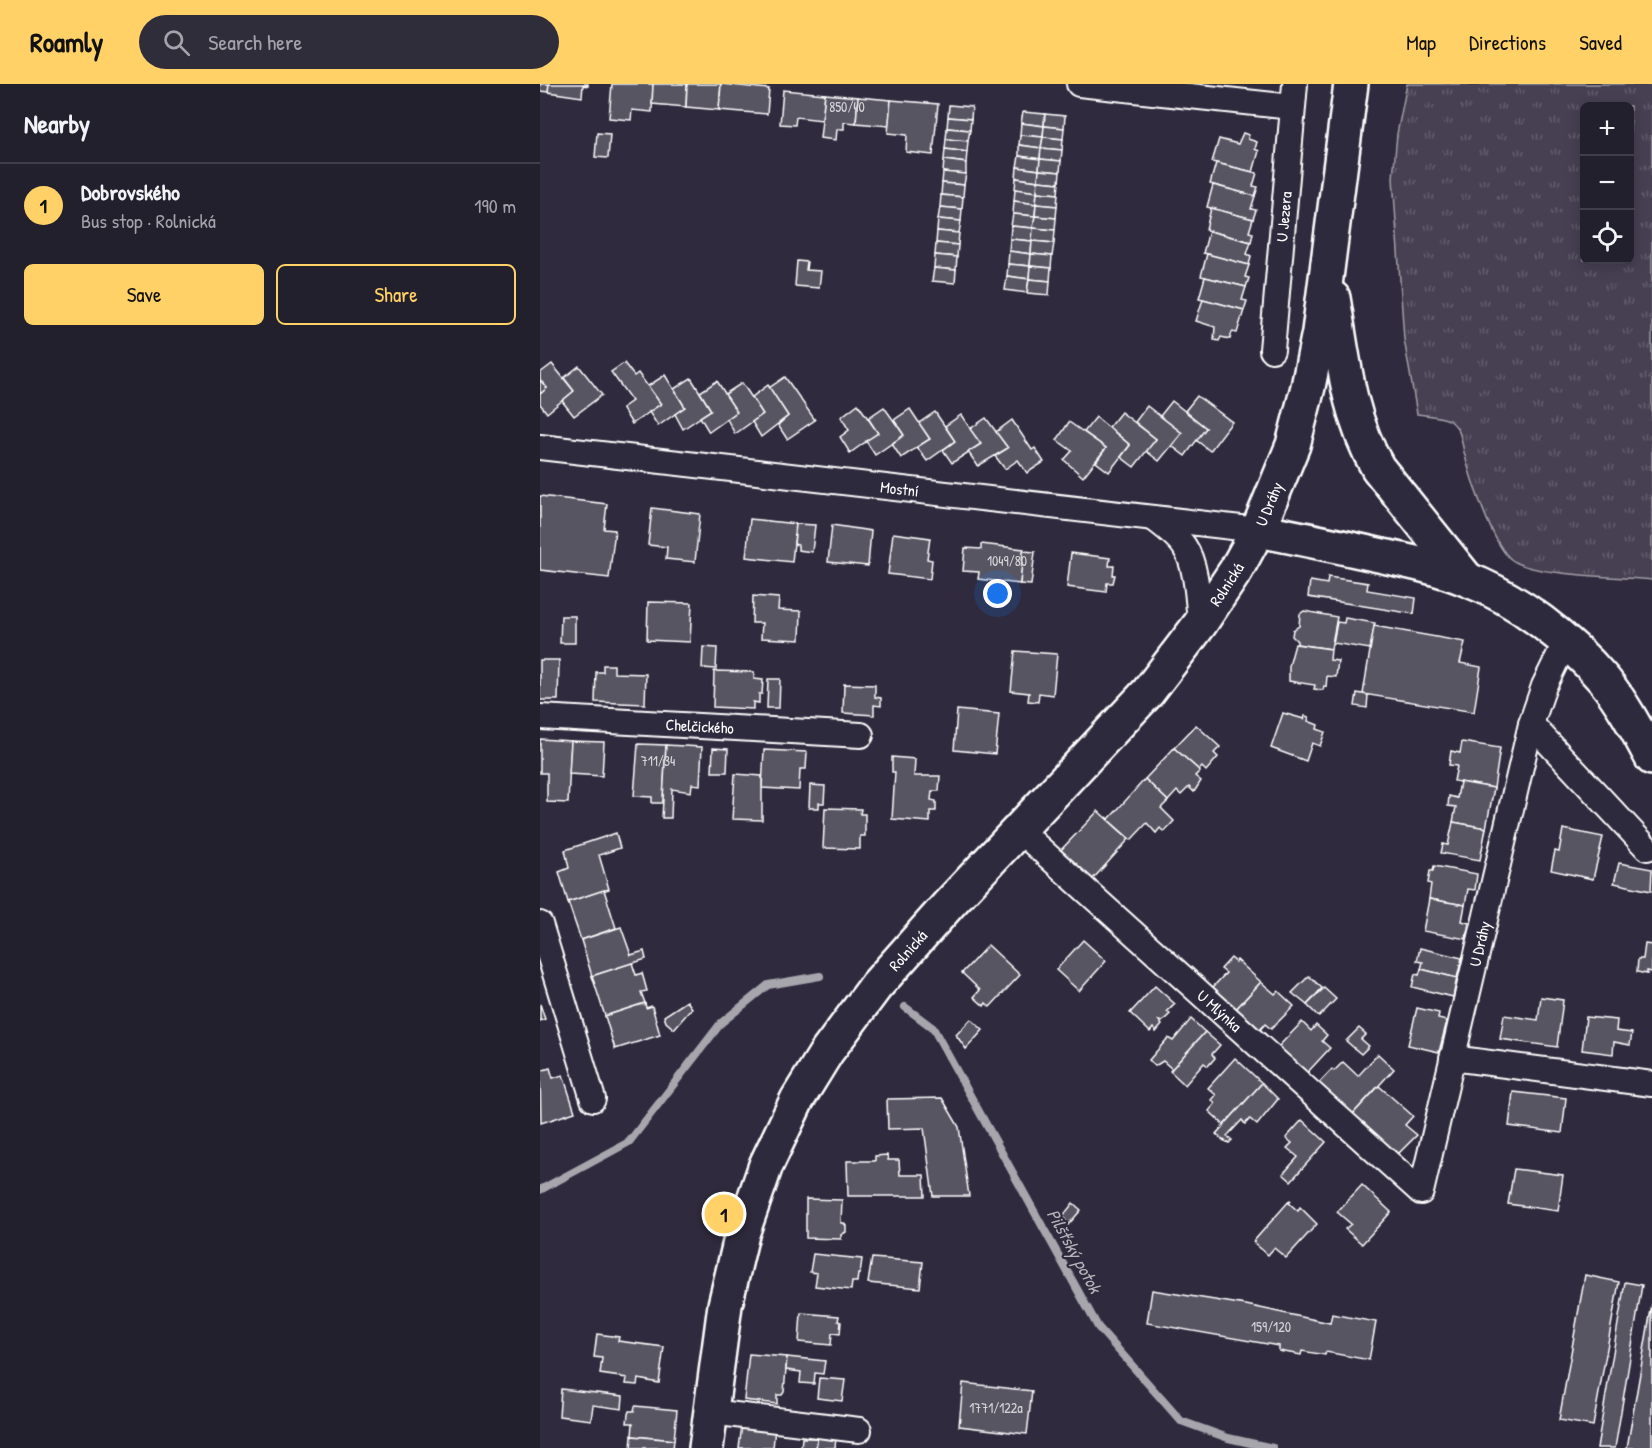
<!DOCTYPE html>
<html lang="en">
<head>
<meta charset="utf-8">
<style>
  body { margin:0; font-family:"Patrick Hand",sans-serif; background:#2f2d3a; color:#f1f3f6 }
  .controls { position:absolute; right:18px; top:18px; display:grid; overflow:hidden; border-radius:9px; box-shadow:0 3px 15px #0003 }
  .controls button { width:54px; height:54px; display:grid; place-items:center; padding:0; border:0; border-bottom:2px solid #403e4a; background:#23202e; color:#f1f3f6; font:30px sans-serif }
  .you { position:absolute; left:458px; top:510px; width:21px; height:21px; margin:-15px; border:4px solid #fff; border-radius:50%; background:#1a73e8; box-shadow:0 0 0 9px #1a73e833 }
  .badge { display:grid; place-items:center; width:39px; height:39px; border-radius:50%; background:#ffd166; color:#111; font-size:20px; font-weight:700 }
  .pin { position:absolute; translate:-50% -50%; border:3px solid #fff; box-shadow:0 2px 6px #0006 }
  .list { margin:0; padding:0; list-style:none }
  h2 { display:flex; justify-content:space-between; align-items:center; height:78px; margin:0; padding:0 24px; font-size:26px }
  h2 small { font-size:20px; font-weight:400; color:#a3a3aa }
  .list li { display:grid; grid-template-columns:39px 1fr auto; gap:18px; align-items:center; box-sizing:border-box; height:84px; padding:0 24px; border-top:2px solid #403e4a }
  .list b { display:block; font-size:22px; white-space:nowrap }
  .list p { margin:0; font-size:20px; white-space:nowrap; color:#a3a3aa }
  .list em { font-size:20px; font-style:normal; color:#a3a3aa }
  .actions { display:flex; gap:12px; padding:18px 24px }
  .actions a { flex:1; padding:14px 0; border:2px solid #ffd166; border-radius:9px; text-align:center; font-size:21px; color:#ffd166 }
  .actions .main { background:#ffd166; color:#111 }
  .icon { flex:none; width:33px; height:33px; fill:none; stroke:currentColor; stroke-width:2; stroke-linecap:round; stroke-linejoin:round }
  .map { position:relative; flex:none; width:1112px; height:1364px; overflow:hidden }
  header { display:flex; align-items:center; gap:36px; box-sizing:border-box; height:84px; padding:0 30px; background:#ffd166; color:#111 }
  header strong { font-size:28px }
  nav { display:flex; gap:33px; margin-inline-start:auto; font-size:21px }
  .search { width:420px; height:54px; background:#2f2d3a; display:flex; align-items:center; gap:15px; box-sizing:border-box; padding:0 21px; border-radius:33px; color:#a3a3aa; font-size:22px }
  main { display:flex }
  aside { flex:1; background:#23202e }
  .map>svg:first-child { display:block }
  .grass { fill:url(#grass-tufts); stroke:#a2a0a8; stroke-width:1.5; fill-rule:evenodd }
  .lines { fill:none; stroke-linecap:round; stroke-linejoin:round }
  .stream { stroke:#a7a6ad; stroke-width:8 }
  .building { fill:#595564; stroke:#fff; stroke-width:1.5 }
  .street-casing { stroke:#fff; stroke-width:28 }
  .secondary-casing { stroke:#fff; stroke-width:38 }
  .street { stroke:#2f2a3d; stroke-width:24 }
  .secondary { stroke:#2f2a3d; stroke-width:33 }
  .labels { text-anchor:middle; stroke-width:4.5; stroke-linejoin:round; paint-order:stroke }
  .number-label { font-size:14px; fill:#d6d4d8 }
  .street-label { font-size:16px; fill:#fff; stroke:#2f2a3d }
  .water-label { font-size:18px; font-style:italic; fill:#b6b4bb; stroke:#2f2a3d }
</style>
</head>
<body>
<header>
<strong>Roamly</strong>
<div class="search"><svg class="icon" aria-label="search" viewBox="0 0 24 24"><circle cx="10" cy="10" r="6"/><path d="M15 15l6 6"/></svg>Search here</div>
<nav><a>Map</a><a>Directions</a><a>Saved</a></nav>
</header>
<main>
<aside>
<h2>Nearby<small></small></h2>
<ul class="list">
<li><span class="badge">1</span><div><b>Dobrovského</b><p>Bus stop · Rolnická</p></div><em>190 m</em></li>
</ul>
<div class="actions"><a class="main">Save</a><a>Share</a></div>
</aside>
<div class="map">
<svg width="1112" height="1364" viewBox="0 0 1112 1364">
  <defs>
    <pattern id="grass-tufts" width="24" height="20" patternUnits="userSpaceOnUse" patternTransform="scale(1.5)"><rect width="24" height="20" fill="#464152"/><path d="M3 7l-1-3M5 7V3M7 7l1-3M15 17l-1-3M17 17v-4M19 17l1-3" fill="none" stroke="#625e6c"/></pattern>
  </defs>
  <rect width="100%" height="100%" fill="#2f2a3d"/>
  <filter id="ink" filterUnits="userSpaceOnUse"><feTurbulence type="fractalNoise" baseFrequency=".0167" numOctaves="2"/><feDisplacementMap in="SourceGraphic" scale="12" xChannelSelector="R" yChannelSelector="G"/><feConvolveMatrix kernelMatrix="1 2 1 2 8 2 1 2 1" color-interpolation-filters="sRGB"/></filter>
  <g filter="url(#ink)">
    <path class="grass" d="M867,0H1112V496C1082,493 993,492 972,476C953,463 930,392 924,368C921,355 921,344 909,336C901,332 886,331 877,330L864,255L853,94L857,50ZM1044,22H1090V176H1044Z"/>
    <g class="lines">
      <g class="stream">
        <path d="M365,923L393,944L558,1243L641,1337L688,1354L733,1364"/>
        <path d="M0,1106L89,1058L181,939L228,901L280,892"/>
      </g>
    </g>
    <g class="building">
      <path d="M0,0H9L8,8L0,7Z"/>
      <path d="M9,0H48V2L43,1L42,13L8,8Z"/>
      <path d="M72,0H113L112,28L92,26L91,36L69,34Z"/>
      <path d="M113,0H147L146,23L112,20Z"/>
      <path d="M147,0H181L179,26L146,23Z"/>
      <path d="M181,0L229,5L227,30L179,26Z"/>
      <path d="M243,6L285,10L282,36L256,33L255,41L240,40Z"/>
      <path d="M285,10L318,13L316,39L304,38V45H297L296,56L280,54Z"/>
      <path d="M318,13L351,16L349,42L316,39Z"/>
      <path d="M351,16L398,20L393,71L366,68L367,51L348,49Z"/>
      <path d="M409,21L432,23L431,35L408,33Z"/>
      <path d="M483,28L505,30L504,42L481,39Z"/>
      <path d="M505,30L525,32L524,44L504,42Z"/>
      <path d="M408,33L431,35L430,46L407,44Z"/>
      <path d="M481,39L504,42L503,53L480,51Z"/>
      <path d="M504,42L524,44L523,55L503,53Z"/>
      <path d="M407,44L430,46L428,57L406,55Z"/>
      <path d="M57,49L70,50L68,74L55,73Z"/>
      <path d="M703,49L709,51L708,55L717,58L715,65L719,67L713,88L672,78L679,55L698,60Z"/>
      <path d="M480,51L503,53L501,64L479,61Z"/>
      <path d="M503,53L523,55L522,66L501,64Z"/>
      <path d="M406,55L428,57L427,68L405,65Z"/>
      <path d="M479,61L501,64L500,75L479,72Z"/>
      <path d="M501,64L522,66L521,77L500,75Z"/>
      <path d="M405,65L427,68L426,79L404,76Z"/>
      <path d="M479,72L500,75L499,86L477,83Z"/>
      <path d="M500,75L521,77L520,88L499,86Z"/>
      <path d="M404,76L426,79V90L403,88Z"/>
      <path d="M676,79L717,89L713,102L718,103L715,112L670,100Z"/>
      <path d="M477,83L499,86L498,97L476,94Z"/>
      <path d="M499,86L520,88L519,99L498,97Z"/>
      <path d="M403,88L426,90L424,101L402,99Z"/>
      <path d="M476,94L498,97L497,108L475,105Z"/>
      <path d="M498,97L519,99L518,110L497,108Z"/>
      <path d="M402,99L424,101L423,113L401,111Z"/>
      <path d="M673,101L715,112L711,125L716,126L713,135L667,123Z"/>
      <path d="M475,105L497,108L496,120L474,117Z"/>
      <path d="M497,108L518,110L517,122L496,120Z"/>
      <path d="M401,111L423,113L422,125L400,123Z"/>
      <path d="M474,117L496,120L495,132L473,130Z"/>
      <path d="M496,120L517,122L516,134L495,132Z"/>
      <path d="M400,123L422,125L421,137L398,135Z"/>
      <path d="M671,124L713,135L709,148L713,149L711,158L666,146Z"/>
      <path d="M473,130L495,132L493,144L471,142Z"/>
      <path d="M495,132L516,134L515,146L493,144Z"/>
      <path d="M398,135L421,137L419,149L397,147Z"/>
      <path d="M471,142L493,144L492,157L470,155Z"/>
      <path d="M493,144L515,146L514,159L492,157Z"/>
      <path d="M397,147L419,149L418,161L396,159Z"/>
      <path d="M669,147L711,158L707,170L711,172L709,181L663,169Z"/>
      <path d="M470,155L492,157L491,170L469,167Z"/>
      <path d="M492,157L514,159L512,172L491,170Z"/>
      <path d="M396,159L418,161L417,173L395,171Z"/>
      <path d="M469,167L491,170L490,182L468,180Z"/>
      <path d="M491,170L512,172L511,184L490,182Z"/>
      <path d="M667,170L709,181L705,193L709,194L706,203L661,192Z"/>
      <path d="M395,171L417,173L416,186L394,184Z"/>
      <path d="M257,177L267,178L266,186L281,187L279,204L255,202Z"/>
      <path d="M468,180L490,182L489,195L467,192Z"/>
      <path d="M490,182L511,184L510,197L489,195Z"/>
      <path d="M394,184L416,186L415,199L392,197Z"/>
      <path d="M467,192L489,195L487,209L465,206Z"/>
      <path d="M665,193L706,203L702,216L707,217L704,226L659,214Z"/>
      <path d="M489,195L510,197L509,211L487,209Z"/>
      <path d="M663,215L704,226L697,249L692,248L690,255L681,253L679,257L674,256L675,243L656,237Z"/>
      <path d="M84,279L94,292L98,289L121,320L92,340L82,324L92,317L71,288Z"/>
      <path d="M12,280L34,307L7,329L0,320V310L7,304L0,296V289Z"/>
      <path d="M39,282L62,311L34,332L22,317L34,307L24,294Z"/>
      <path d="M125,291L145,323L118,342L109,328L121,320L108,302Z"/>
      <path d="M245,293L275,336L247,355L238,341L248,332L229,304Z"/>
      <path d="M151,294L171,326L143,345L135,330L145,323L134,305Z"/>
      <path d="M0,296L7,304L0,310Z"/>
      <path d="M177,297L197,328L169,348L160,333L171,326L160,308Z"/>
      <path d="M202,299L223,330L195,350L187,335L197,328L185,310Z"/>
      <path d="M228,301L248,332L221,353L212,338L223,330L212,313Z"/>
      <path d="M657,312L692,338L670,367L656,356L666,344L645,327Z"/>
      <path d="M632,317L666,344L645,372L632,362L642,349L620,332Z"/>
      <path d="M318,320L338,349L310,369L300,353L309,346L301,333Z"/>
      <path d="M607,322L642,349L619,377L606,367L616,355L595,338Z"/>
      <path d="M344,323L364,351L335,371L326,357L338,349L328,334Z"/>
      <path d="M370,325L390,355L361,374L352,360L364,351L354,336Z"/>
      <path d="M395,328L415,357L387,377L377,363L390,355L379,339Z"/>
      <path d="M581,328L616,355L594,383L581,373L590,361L569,343Z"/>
      <path d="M421,331L441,360L412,379L403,366L415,357L405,342Z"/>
      <path d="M556,333L590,361L569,388L556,378L566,364L544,348Z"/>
      <path d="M446,334L468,364L438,382L428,368L441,360L430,345Z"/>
      <path d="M472,336L492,366L495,364L504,378L487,389L478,376L465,385L455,372L468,364L456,348Z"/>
      <path d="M529,338L566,364L543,393L524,376L532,367L517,356Z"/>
      <path d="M0,412L67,420L64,445L75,446L69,494L0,486Z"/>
      <path d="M112,424L160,430L155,478L126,475L127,463L108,461Z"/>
      <path d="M210,435L256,440L252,478L206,473Z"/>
      <path d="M256,440L275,441L272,468L258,466V461L254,460Z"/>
      <path d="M292,441L331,447L328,482L288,478Z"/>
      <path d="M353,449L390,454L387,475L392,476L390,495L348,490Z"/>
      <path d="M441,460L484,465L480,500L438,495L439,488L423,487L425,464L441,465Z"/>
      <path d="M483,467L495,468L491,501L480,500Z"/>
      <path d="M531,469L570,474L569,482H574L573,491H575L573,499H567L566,508L527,503Z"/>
      <path d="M788,493L828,499L827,506L876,514L874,530L768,513L770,497L787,500Z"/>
      <path d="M213,512L239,514L238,526L261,527L260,556L221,554L222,539H212Z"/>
      <path d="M108,518L152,519L150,558L107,556Z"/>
      <path d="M764,527L797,533L791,565L757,560V557L752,552L753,546L759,542L760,530Z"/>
      <path d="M21,532H35V559H20Z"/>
      <path d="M805,534L835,539L830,565L793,559L797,538L804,539Z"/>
      <path d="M834,542L925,558L920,579L941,583L934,628L823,610Z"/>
      <path d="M755,560L791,565L790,576L798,577L796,593L787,592L786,603L784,602L783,606L774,605L775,601L749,597V582Z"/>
      <path d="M163,563L177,564L176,585L162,584Z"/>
      <path d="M475,567L517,570L513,611L499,609L498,618L488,617L489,609L471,607Z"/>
      <path d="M0,576H19L18,616H0Z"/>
      <path d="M63,581H74V589L106,590L105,620L55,618L56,588H63Z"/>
      <path d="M174,587L214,588V595L223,596L222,610H219V619L213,618V625L173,623Z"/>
      <path d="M228,595H240L239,624H227Z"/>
      <path d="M304,600L335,601V613L341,614V622L334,621V631L303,629Z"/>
      <path d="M817,609L828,611L827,624L815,622Z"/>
      <path d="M417,626L459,630L455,670L414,666Z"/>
      <path d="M743,629L764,635L765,632L769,633L768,637L778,641L777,645L785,648L780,662L772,659L766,677L731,664Z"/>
      <path d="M656,641L680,663L674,669L678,673L666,687L662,683L659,686L634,664Z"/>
      <path d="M0,655L31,657L28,719L7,718V689H0Z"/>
      <path d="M31,657L64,658L62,692L29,690Z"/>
      <path d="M922,658L960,664L954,704L914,697L917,682L909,681L911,667L920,669Z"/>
      <path d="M98,660L126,661L123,719H112V713L94,712Z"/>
      <path d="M126,661L162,663L160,701L152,700L151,708L132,705L131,734H122Z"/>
      <path d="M173,664L188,665L187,688H172Z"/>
      <path d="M634,664L660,687L655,692L661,697L654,708L649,703L641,711L637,707L628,717L605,695Z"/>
      <path d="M224,666L267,668L266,685H260L259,706L222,704Z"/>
      <path d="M352,673L375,675L374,692H400L399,707H392L391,716L396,717V727H390V738L352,735L355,688H352Z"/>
      <path d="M195,690L222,692V736L192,735Z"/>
      <path d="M605,695L628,717L621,724L634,737L624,748L620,744L616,749L607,739L591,756L566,734L567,733L569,735Z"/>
      <path d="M920,698L954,704L946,744L913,738L916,723L908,722L909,712L917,714Z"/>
      <path d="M270,701L285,702L284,719H279V724H269Z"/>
      <path d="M285,724L321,725L320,730H325V752H320V765L283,764Z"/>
      <path d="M558,727L589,755L552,796L520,767Z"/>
      <path d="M913,738L946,744L940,776L901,769L903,760L908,761Z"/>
      <path d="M1023,745L1063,753L1053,795L1011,786L1015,767L1019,768Z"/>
      <path d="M76,749L80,764L59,771L69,805L28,818L19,788L29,784L25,766Z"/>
      <path d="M1079,779L1112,785L1111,807L1074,799Z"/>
      <path d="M894,782L937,790L935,806L928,805L925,821L889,815L891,800L888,799L890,787H893Z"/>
      <path d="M64,806L76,844L41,856L28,818Z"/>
      <path d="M889,815L925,821L922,837L929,839L926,855L883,847Z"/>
      <path d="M81,843L91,871L104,867L106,875L52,892L41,856Z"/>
      <path d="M543,856L566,877L539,907L516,886Z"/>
      <path d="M1105,860L1112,861V888L1107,887V890L1097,888L1098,875H1103Z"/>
      <path d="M448,861L480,891L450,923L446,919L444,922L434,913L440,906L422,889Z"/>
      <path d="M880,864L922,874L917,894L881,885L883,878L877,877Z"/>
      <path d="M691,874L696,878L697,876L721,898L695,926L672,904L686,889L681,885Z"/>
      <path d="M92,879L96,891L102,889L107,907L101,908L105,919L65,932L52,892Z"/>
      <path d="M881,885L917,894L913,913L872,903L875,890L879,891Z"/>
      <path d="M769,892L782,904L767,921L752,909Z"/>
      <path d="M721,898L735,910L738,907L754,922L731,945L725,940L719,947L695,926Z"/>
      <path d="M615,902L635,920L627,928L630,930L622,938L619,937L622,941L616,948L613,944L610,948L590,929Z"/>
      <path d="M784,904L796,915L779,933L767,921Z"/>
      <path d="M1001,913L1023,916L1017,963L960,955L964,931L998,936Z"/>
      <path d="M147,917L152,924L134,945L126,938L124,932Z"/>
      <path d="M105,919L106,924L112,922L120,951L75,965L65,932Z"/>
      <path d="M0,920L5,935L0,937Z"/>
      <path d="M877,924L899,929L898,935L907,937L899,968L868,961Z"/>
      <path d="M1046,933L1077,936L1076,947L1092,949L1090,961L1074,958L1073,970L1042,966Z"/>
      <path d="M431,935L443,946L426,965L416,951Z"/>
      <path d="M651,935L665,948L632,985L623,977L615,982L609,976L628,954L633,957Z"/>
      <path d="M762,938L771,947L776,941L787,951L782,957L790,964L766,990L737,964Z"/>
      <path d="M819,944L826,950L821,955L829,962L821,970L806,957Z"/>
      <path d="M665,948L680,961L672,970L675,974L668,982L664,979L645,1001L630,987Z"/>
      <path d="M838,970L854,985L811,1032L777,1001L792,985L794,987L803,978L818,992Z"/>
      <path d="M695,974L722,999L684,1041L669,1027L675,1020L672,1016L676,1011L668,1004Z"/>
      <path d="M10,984L13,994L23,991L35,1028L1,1039L0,987Z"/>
      <path d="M722,999L738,1015L717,1041L710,1035L705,1040L702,1036L687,1052L692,1056L689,1059L683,1056L676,1050Z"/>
      <path d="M839,1002L873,1032L865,1041L877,1051L856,1072L811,1032Z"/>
      <path d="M973,1008L1026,1014L1022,1049L969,1042Z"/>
      <path d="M402,1014L419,1043L429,1112H393L384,1044L348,1045L347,1015Z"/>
      <path d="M762,1036L786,1058L751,1097L743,1090L758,1073L747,1064L752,1059L746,1054Z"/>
      <path d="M347,1071L348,1076H359L360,1091H384L385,1112H308L307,1077H335V1072Z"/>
      <path d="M974,1085L1023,1091L1018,1127L968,1120Z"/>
      <path d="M822,1101L851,1128L822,1160L805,1145L811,1140L797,1128Z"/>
      <path d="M266,1115L302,1116L301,1139H304L306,1142V1148L301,1151V1155L266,1154Z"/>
      <path d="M750,1116L751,1117L749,1119L758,1127L760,1123L777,1140L746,1174L734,1164L728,1171L713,1158Z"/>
      <path d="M533,1119L541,1126L528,1141L523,1132Z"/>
      <path d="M273,1170L322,1175L320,1190H318L317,1198H312L311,1206L275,1202L277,1189L270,1188Z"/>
      <path d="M332,1174L383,1178L380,1204L328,1199Z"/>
      <path d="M1045,1191L1079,1198L1053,1342L1019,1336Z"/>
      <path d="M1085,1198L1102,1201L1075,1364H1057Z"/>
      <path d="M612,1206L706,1221L790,1239L792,1230L836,1238L829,1276L786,1268L785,1271L762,1267L761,1271L739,1267V1262L607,1239Z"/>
      <path d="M1112,1220V1364H1087Z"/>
      <path d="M261,1229L299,1232L298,1237L301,1238L300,1250L292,1249L291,1261L259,1258Z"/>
      <path d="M57,1250L79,1253L78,1257L124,1263L119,1299L98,1295L97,1301L86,1300L87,1294L60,1290L62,1274L54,1273Z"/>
      <path d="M209,1270L247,1273L244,1308L242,1311H237V1320L204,1316Z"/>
      <path d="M247,1273L285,1277L283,1290L275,1289L274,1300L260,1299L261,1288L246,1286Z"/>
      <path d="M279,1294L305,1296L302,1317L277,1314Z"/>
      <path d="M423,1299L492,1307L487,1350L419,1342Z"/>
      <path d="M21,1305L83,1312L82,1325L53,1321L51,1336L19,1332Z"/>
      <path d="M95,1322L137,1326L134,1356L92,1352L93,1339H87L88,1330L89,1327H94Z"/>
      <path d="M202,1341L235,1344L233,1364H199Z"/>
      <path d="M278,1351L296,1352L295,1364H276Z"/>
      <path d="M92,1352L134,1356L133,1364H91Z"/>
      <path d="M262,1354H277L276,1364H261Z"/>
    </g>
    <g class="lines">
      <g class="street-casing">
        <g id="street">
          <path d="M539,0L752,23"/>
          <path id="s1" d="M732,266L755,0"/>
          <path id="s2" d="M0,363L718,446"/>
          <path d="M613,434C624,442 636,451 644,462C657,481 658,517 660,540"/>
          <path id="s3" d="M0,633L321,651"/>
          <path d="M991,640L1107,764"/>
          <path id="s4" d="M479,746L881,1108L991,640L1004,602L1026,557"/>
          <path d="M0,840L53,1015"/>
          <path d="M912,974L1112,1000"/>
          <path d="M171,1328L319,1346"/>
        </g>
      </g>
      <g class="secondary-casing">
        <g id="secondary">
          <path d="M793,214C803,272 808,333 838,384L927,495"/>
          <path d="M718,446C760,454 802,463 843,472C871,478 900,484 926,495C977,514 1029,555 1064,596C1083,619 1098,648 1112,674"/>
          <path id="s5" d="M166,1364L185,1221L202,1150L226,1081L257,1016L286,969L336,902L409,820L608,608L660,540L696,486L718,446L753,361L768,303L779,248L811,0"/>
        </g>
      </g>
      <use href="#street" class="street"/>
      <use href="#secondary" class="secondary"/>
    </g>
  </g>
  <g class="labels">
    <g class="number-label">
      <text x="307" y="28">850/40</text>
      <text x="467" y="482">1049/80</text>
      <text x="118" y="682">711/34</text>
      <text x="731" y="1248">159/120</text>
      <text x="456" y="1329">1771/122a</text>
    </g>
    <g class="street-label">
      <text dy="6" stroke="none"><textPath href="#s1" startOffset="134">U Jezera</textPath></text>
      <text dy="6" stroke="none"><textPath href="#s2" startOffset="362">Mostní</textPath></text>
      <text dy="6" stroke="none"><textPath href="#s5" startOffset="1126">U Dráhy</textPath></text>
      <text dy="6" stroke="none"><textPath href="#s5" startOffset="1035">Rolnická</textPath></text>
      <text dy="6" stroke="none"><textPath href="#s3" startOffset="160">Chelčického</textPath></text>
      <text dy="6" stroke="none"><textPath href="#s4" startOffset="796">U Dráhy</textPath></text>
      <text dy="6" stroke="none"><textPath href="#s5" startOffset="549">Rolnická</textPath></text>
      <text dy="6" stroke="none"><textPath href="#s4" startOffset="270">U Mlýnka</textPath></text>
    </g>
    <g class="water-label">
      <text transform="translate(534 1167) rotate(61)" y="6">Pilšťský potok</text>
    </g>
  </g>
</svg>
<div class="controls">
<button>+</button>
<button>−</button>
<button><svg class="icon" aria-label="locate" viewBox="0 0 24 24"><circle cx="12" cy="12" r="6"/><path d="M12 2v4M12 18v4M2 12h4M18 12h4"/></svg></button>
</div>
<div class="you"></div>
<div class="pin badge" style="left:184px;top:1130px">1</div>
</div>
</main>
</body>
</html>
